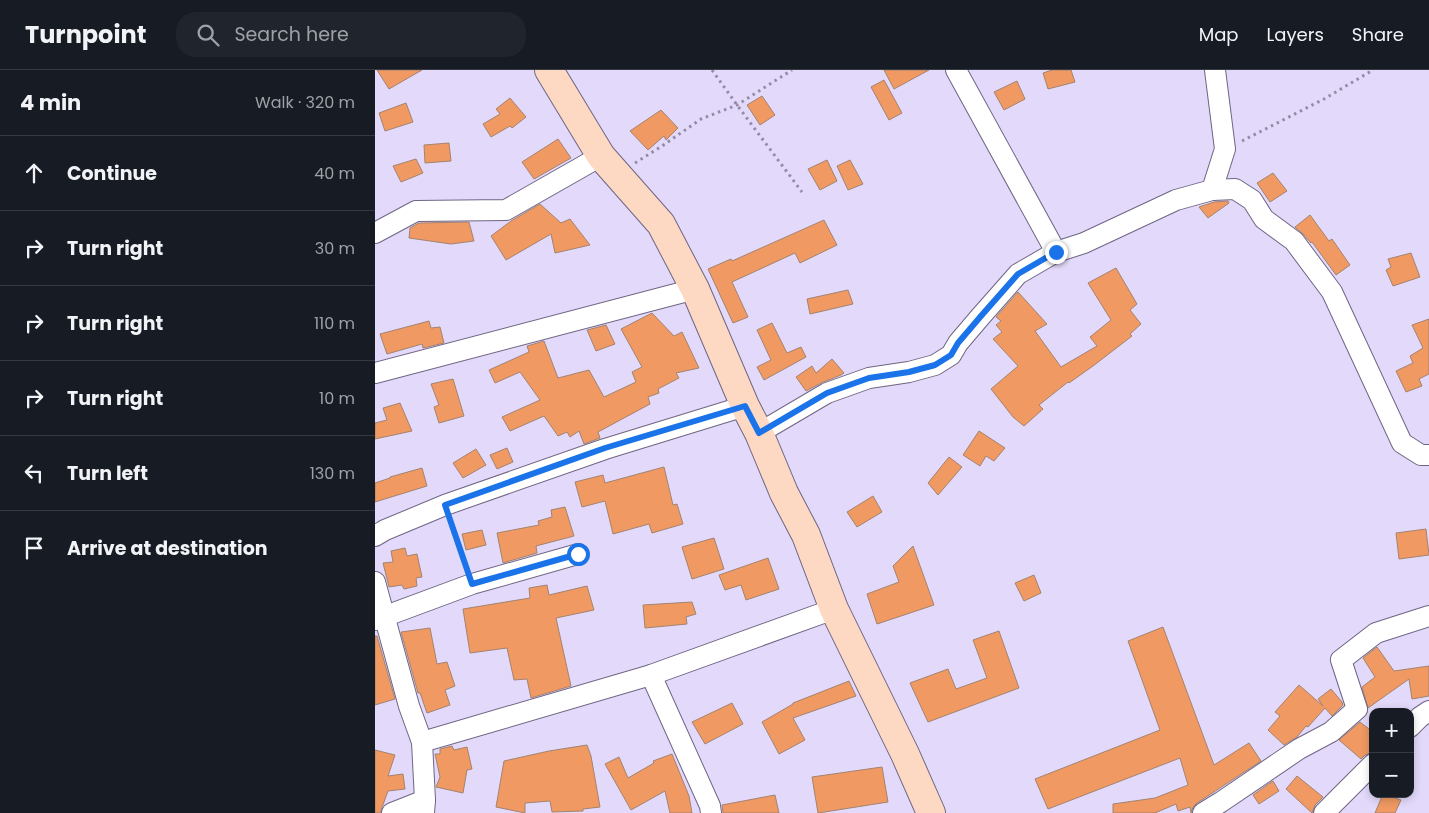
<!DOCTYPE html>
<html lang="en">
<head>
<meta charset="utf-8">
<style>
  body { margin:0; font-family:Poppins,sans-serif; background:#20242c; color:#f1f3f6 }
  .controls { position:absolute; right:15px; bottom:15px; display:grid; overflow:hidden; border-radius:10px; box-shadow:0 2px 8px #0003 }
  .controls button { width:45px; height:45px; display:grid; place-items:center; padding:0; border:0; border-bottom:1px solid #363941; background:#171b24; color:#f1f3f6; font:25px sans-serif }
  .stop { position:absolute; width:15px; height:15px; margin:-11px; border:4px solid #1a73e8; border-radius:50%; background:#fff }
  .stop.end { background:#1a73e8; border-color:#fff; box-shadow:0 1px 5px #0008 }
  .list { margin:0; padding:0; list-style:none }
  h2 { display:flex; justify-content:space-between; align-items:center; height:65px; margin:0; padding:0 20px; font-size:21px }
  h2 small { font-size:16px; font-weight:400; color:#9ea1a6 }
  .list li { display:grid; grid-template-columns:32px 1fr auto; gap:15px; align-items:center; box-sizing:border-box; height:75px; padding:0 20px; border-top:1px solid #363941 }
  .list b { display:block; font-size:19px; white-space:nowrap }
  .list em { font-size:16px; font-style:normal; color:#9ea1a6 }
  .icon { flex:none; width:28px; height:28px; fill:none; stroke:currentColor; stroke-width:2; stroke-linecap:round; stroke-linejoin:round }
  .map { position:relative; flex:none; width:1054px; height:743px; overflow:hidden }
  header { display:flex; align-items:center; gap:30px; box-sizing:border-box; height:70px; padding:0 25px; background:#171b24; border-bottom:1px solid #363941 }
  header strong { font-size:24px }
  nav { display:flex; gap:28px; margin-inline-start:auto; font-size:18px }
  .search { width:350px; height:45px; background:#20242c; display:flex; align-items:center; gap:12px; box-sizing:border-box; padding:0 18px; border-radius:20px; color:#9ea1a6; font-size:19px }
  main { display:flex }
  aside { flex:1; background:#171b24 }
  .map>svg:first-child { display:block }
  .building { fill:#f09962; stroke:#a38370 }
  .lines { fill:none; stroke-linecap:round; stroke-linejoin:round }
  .minor-casing { stroke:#6f6583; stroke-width:22 }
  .secondary-casing { stroke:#6f6583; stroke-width:30 }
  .path { stroke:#948ca5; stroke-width:3; stroke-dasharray:2.5 4; stroke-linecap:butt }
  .minor { stroke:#fff; stroke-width:20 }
  .secondary { stroke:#fdd8c3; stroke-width:28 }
  .route { stroke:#1a73e8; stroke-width:6 }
</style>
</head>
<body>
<header>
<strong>Turnpoint</strong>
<div class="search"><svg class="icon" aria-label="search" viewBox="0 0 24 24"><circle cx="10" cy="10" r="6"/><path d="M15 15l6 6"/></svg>Search here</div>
<nav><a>Map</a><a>Layers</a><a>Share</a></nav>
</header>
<main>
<aside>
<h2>4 min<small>Walk · 320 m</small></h2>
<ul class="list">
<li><svg class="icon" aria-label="ahead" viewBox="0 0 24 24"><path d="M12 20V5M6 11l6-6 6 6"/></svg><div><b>Continue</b></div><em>40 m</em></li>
<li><svg class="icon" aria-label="right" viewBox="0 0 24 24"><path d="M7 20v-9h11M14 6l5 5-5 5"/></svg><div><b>Turn right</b></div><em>30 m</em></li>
<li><svg class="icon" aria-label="right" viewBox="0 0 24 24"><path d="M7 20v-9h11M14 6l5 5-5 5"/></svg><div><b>Turn right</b></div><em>110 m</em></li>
<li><svg class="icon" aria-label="right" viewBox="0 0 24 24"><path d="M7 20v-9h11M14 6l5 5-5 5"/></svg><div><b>Turn right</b></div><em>10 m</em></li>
<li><svg class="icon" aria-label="left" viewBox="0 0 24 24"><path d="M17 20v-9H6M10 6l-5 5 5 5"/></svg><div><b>Turn left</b></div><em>130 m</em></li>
<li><svg class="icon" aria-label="arrive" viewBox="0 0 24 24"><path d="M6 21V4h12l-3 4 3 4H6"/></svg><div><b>Arrive at destination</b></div></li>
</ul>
</aside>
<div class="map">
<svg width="1054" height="743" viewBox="0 0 1054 743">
  <rect width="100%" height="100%" fill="#e3d9fb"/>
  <g class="building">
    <path d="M2,0H47L14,19Z"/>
    <path d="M509,0H554L519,19Z"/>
    <path d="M677,0H696L700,12L673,19L668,3Z"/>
    <path d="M509,10L527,43L514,50L496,17Z"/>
    <path d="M642,11L650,29L629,40L619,22Z"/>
    <path d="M387,26L400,45L385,55L372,35Z"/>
    <path d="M135,28L151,47L137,58L135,56L116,67L108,54L125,44L121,39Z"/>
    <path d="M31,33L38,52L10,61L4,43Z"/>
    <path d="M286,40L303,58L291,70L289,66L273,80L255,61Z"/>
    <path d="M183,69L196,88L159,109L147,92Z"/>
    <path d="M74,73L76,91L50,93L49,75Z"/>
    <path d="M41,89L48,103L26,112L18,96Z"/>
    <path d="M452,90L462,111L445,120L433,99Z"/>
    <path d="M475,90L488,114L473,120L462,96Z"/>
    <path d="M898,103L912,121L895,132L882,113Z"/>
    <path d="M853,131L854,133L833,148L824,137L839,132Z"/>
    <path d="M165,134L186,153L195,149L215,175L180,183L176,164L131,190L116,166L136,151Z"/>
    <path d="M935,145L954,171L957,169L975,195L961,205L937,172L936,173L928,164L920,157Z"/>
    <path d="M449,150L462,175L425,193L420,183L357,212L373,247L358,253L333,199L356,189L357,191Z"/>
    <path d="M94,152L99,171L76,174L34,168L35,158L44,153Z"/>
    <path d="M1036,183L1045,207L1018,216L1011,200L1016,197L1013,189Z"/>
    <path d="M741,198L762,234L755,240L766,254L755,264L757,266L718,296L694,313L693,312L664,335L668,339L649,356L638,347L616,319L643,296L618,269L627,262L621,255L626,251L621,247L643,222L672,254L660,261L686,297L722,276L715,267L736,250L713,213Z"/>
    <path d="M473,220L478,234L435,244L432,229Z"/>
    <path d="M277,243L299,266L307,262L324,298L301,303L304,308L283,319L284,323L273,327L275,334L223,362L225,368L209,374L204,361L195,367L192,362L183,366L169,346L135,361L127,347L165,330L145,302L120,313L114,300L154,282L152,276L169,271L183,308L214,300L229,327L261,312L257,302L267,297L246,259Z"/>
    <path d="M1054,249V304L1044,309L1047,316L1031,322L1021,301L1038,293L1035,286L1048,278L1037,255Z"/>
    <path d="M54,251L56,258L65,257L69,273L48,278L47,274L12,284L5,264Z"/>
    <path d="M397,253L412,283L426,277L431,287L389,310L382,297L396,290L382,260Z"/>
    <path d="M231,255L240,274L221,281L212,260Z"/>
    <path d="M457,289L469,303L466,305L446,313L431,321L421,307L437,296L441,303Z"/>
    <path d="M78,309L89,346L64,353L59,337L64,335L56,314Z"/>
    <path d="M25,333L37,361L0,369V353L12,350L8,338Z"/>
    <path d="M604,361L630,378L619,391L611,386L605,396L588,385Z"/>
    <path d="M132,378L138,392L122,399L115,385Z"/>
    <path d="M101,379L111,395L88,408L78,393Z"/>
    <path d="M574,387L587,397L563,425L553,413Z"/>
    <path d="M289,397L298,435L302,434L308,454L277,463L274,454L238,464L230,431L207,437L200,412L228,405L230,413Z"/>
    <path d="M47,398L52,416L0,432V413L15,408V407Z"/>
    <path d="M498,426L507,442L482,457L472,442Z"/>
    <path d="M190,437L199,466L161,476L162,483L128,493L122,463L164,455L163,451L177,447L176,440Z"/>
    <path d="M1051,459L1054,485L1024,489L1021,463Z"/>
    <path d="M107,460L111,475L91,480L87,464Z"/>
    <path d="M339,468L349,499L317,509L307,477Z"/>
    <path d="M538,476L559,535L502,554L492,524L524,512L518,496Z"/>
    <path d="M30,478L32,486L42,484L47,507L41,508L42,516L29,519L27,515L14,517L8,493L18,492L16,481Z"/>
    <path d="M393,488L404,519L371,530L366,515L350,520L344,505Z"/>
    <path d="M659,505L666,523L649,531L640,513Z"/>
    <path d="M172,515L174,525L212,516L219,540L181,548L196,616L156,628L152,609L139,610L132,578L95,583L88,539L155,528L154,518Z"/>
    <path d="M317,532L321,544L311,547L312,554L270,558L268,535Z"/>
    <path d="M788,557L839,695L874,673L886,691L822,733L818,737L816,743L815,737L803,741L801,734L780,743H738V734L780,728L813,715L805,688L673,739L660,709L785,660L753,571Z"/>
    <path d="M55,558L62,594L72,592L80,616L70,620L75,635L52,643L45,623H43L26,562Z"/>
    <path d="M624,561L644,618L553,652L535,613L573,599L581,619L612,608L598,570Z"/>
    <path d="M0,566H2L20,629L0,635Z"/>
    <path d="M1002,577L1019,601L1054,596V626L1037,629L1034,609L993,638L987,617L1000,607L988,588Z"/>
    <path d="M474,611L481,626L418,648L430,670L404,684L387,652L418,634V633Z"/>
    <path d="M924,615L948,636L943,629L956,619L967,632L968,635L957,646L950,638L933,657L931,656L922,667L909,675L893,660L905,646L900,642Z"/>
    <path d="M357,633L368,654L330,674L317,652Z"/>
    <path d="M985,652L998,662V682L990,685L986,689L964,670Z"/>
    <path d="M212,675L216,686L225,737L208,739V741L177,742L175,731L150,733V743L121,737L129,691L174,681Z"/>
    <path d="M77,676L79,680L92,677L97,699L92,700L88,723L61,717L65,707L60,684H65V679Z"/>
    <path d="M0,680L20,685L13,706L28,704L30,719L13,721L5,743H0Z"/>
    <path d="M297,684L314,726L317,743H295L290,721L256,740L230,694L244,687L253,708L279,693L278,691Z"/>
    <path d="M507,697L513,732L443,743L437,707Z"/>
    <path d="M922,706L948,727L940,735L937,743L911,719Z"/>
    <path d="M898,711L904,721L884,734L878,725Z"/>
    <path d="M1008,724L1026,730L1020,743H1000Z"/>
    <path d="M400,725L404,743H348L347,735Z"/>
  </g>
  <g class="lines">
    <g class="minor-casing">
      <g id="minor">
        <path d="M581,0L681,182"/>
        <path d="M837,120L850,79L840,0"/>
        <path d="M0,163L41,141L131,140L226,86"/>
        <path d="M0,303L320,219"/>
        <path d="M384,363L452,323L494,308L534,302L560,295L576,285L583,273L606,246L643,204L681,182L709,173L801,130L837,120L860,119L877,130L889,149L919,171L957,222L1027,373L1046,385H1054"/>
        <path d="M0,466L10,460L70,435L230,379L370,336"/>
        <path d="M0,512L34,636L47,672L50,730L49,743"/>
        <path d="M0,550L97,514L203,484"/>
        <path d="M276,605L335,736L336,743"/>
        <path d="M1035,657L1045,647L1054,641"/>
        <path d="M47,672L276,605L459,539"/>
        <path d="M17,743L50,730"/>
        <path d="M828,743L846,732L924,679L956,662L982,639L966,590L1001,563L1054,546"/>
        <path d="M949,743L998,694"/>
      </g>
    </g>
    <g class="secondary-casing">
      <path id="secondary" d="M174,0L226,86L286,154L320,219L370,336L384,363L409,423L431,465L459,539L530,684L556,743"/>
    </g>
    <g class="path">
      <path d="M337,0L362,35L427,122"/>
      <path d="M867,71L949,29L998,0"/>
      <path d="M260,93L287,76L326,49L362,35L417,0"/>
      <path d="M76,452L92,498"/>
    </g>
    <use href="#minor" class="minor"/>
    <use href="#secondary" class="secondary"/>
  </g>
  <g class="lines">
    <path class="route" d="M203,484L97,514L70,435L230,378L370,336L384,363L452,323L494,308L534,302L560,295L576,285L583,273L606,246L643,204L681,182"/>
  </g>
</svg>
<div class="controls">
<button>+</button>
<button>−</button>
</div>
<div class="stop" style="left:203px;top:484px"></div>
<div class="stop end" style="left:681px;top:182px"></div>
</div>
</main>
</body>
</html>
